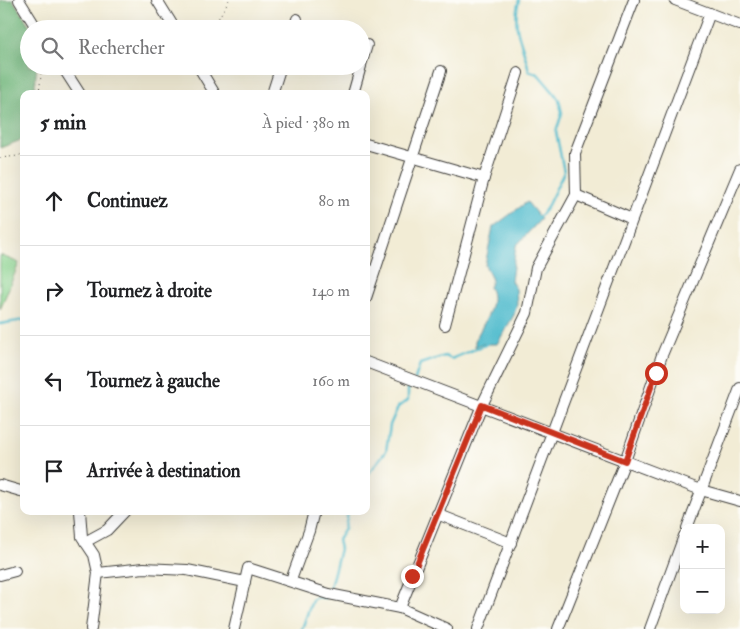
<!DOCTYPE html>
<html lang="fr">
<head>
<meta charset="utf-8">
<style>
  body { margin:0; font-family:"IM FELL Double Pica",serif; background:#f6f6f6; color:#202124 }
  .controls { position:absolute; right:15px; bottom:15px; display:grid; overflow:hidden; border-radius:10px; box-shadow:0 5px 20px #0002 }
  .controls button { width:45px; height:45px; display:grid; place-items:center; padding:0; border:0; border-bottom:1px solid #e0e0e0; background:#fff; color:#202124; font:25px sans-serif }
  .stop { position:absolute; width:15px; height:15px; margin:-11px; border:4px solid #c8321e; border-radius:50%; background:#fff }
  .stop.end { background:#c8321e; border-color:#fff; box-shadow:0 1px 5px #0008 }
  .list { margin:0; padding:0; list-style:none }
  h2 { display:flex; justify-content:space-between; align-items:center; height:65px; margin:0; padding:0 20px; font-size:21px }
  h2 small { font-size:16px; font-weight:400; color:#757577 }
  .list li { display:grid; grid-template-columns:32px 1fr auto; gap:15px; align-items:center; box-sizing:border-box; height:90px; padding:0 20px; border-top:1px solid #e0e0e0 }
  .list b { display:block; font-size:19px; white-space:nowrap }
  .list em { font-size:16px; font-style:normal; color:#757577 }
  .icon { flex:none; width:28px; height:28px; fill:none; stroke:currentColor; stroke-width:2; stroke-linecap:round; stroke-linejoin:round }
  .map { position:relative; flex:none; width:740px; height:629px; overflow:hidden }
  .search { position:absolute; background:#fff; box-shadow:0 5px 20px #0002; left:20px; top:20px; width:350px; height:55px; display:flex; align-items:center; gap:12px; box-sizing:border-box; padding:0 18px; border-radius:28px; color:#757577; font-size:19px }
  .panel { position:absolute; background:#fff; box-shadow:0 5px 20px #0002; left:20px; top:90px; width:350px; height:425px; border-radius:10px }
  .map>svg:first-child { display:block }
  .green { fill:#8cd591; stroke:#547856 }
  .forest { fill:#71b67b; stroke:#46694c }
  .water { fill:#50bbcd; stroke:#366c74 }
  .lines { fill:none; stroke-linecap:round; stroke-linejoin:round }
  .stream { stroke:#50bbcd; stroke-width:2.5 }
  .minor-casing { stroke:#3c3b38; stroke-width:12 }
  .path { stroke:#3c3b38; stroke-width:1; stroke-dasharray:1 4; stroke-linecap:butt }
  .minor { stroke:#fff; stroke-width:10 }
  .route { stroke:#c8321e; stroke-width:6 }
</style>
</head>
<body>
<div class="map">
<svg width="740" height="629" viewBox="0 0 740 629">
  <rect width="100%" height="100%" fill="#fdfcf7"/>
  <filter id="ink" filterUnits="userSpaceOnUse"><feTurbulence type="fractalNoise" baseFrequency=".02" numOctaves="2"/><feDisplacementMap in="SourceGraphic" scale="10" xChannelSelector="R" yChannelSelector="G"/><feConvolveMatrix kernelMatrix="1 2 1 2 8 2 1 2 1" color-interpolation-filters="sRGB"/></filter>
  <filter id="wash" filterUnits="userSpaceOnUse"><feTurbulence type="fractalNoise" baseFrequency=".0096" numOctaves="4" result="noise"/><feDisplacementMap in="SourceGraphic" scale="20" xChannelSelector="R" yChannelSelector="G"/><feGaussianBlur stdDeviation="1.12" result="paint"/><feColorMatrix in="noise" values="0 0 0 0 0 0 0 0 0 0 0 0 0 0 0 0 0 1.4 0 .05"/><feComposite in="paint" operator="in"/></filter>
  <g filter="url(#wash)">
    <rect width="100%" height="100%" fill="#f2ecd5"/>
    <path class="green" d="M0,255L19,263L0,310Z"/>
    <path class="forest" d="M0,0H13L32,29H29V66H37L34,94H24V139L0,148Z"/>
    <path class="water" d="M527,202L541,219L516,246L511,281L516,289L517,304L514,315L497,344H481L475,347V341C482,324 499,304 489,287L492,280L485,265L493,227Z"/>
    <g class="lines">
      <g class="stream">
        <path d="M519,0C511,31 523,41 529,71L538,74L555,94L559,100L562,113L556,132L564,172L546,209L537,219"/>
        <path d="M0,324L24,320"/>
        <path d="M415,379L420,364L445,356L451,359L485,345L487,343"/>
        <path d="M366,477L386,451L390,425L398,407L408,400V389L412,384"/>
        <path d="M329,591L340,549L338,540L345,528L348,511"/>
        <path d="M302,629L312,600L317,597L325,598L327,596"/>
      </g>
    </g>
  </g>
  <g filter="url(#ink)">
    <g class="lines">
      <g class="minor-casing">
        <g id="minor">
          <path d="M19,0L37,29"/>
          <path d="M157,0L175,29"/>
          <path d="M675,0L740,25"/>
          <path d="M294,29L297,19"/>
          <path d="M361,65L367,45"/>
          <path d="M62,66L80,94"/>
          <path d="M198,66L215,94"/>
          <path d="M272,94L281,66"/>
          <path d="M353,94L361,66"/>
          <path d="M366,144L484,178"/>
          <path d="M576,195L632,219"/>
          <path d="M366,298L441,71"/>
          <path d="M445,325L484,178L518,73"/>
          <path d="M366,362L701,490L740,501"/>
          <path d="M0,485L24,492"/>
          <path d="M80,511L82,537L94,555L98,573L91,629"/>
          <path d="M437,514L511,543"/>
          <path d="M687,528L740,388"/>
          <path d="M85,542L107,530L125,511"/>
          <path d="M98,573L144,568L187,570L245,582"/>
          <path d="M0,575L15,571"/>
          <path d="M291,580L309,531L314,511"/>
          <path d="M400,608L482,405L527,313L536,268L576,195L575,153L634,0"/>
          <path d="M234,629L248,568L329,594L400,608L447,629"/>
          <path d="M478,629L710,13"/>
          <path d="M558,629L625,461L662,355L740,169"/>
          <path d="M650,629L684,536"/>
        </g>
      </g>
      <g class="path">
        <path d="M209,29L214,26L229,0"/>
        <path d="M39,94L42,66"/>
        <path d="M0,158L18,156L24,153"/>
      </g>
      <use href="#minor" class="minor"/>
    </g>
  </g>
  <g class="lines" filter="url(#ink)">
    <path class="route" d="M412,576L482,405L625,461L656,373"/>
  </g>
</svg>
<div class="controls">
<button>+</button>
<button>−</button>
</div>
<div class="stop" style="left:656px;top:373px"></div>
<div class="stop end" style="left:412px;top:576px"></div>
<div class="search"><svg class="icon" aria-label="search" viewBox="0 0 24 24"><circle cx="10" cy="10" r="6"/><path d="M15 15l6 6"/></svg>Rechercher</div>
<section class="panel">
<h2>5 min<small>À pied · 380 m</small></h2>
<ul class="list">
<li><svg class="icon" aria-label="ahead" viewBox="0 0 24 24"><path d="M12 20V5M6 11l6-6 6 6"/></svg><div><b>Continuez</b></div><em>80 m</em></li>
<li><svg class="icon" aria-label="right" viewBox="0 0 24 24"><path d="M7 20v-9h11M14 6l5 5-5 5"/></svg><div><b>Tournez à droite</b></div><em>140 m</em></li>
<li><svg class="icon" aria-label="left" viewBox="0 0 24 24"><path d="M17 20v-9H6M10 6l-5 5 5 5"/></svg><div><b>Tournez à gauche</b></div><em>160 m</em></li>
<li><svg class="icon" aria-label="arrive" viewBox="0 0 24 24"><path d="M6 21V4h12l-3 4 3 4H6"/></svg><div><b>Arrivée à destination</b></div></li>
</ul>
</section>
</div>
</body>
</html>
